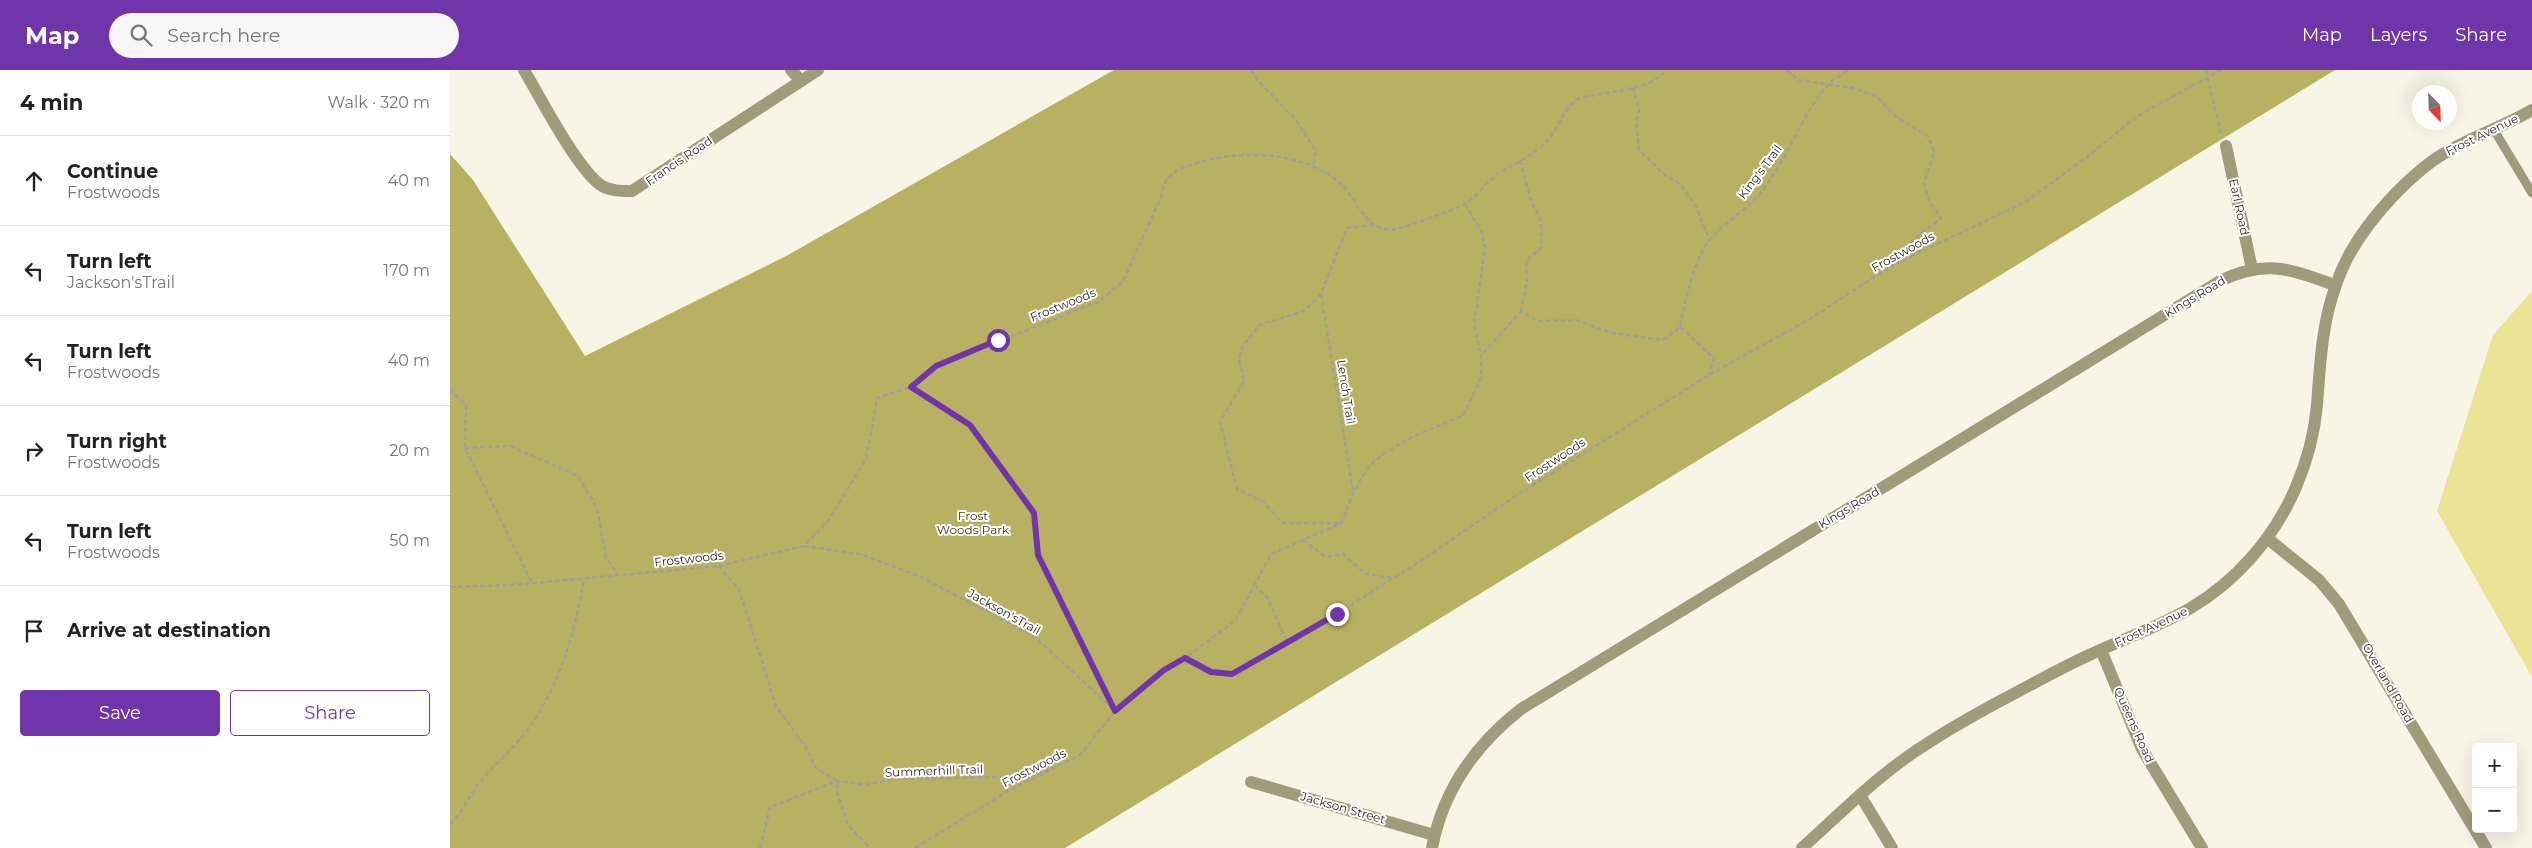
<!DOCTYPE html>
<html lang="en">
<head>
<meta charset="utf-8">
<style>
  body { margin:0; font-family:Montserrat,sans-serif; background:#f6f6f6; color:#222 }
  .controls { position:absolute; right:15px; bottom:15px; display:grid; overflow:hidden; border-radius:5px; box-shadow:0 5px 20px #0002 }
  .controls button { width:45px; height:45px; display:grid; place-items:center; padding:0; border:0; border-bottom:1px solid #e0e0e0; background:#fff; color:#222; font:25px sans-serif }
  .compass { position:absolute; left:1962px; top:15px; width:45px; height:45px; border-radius:50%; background:#fff; box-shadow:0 5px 20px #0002; rotate:157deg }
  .stop { position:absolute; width:15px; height:15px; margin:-11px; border:4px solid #7035ab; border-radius:50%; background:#fff }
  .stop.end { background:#7035ab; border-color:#fff; box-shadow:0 1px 5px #0008 }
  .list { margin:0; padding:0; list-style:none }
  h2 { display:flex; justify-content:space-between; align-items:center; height:65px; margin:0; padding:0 20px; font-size:21px }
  h2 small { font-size:16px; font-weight:400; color:#767676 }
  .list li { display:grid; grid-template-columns:32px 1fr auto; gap:15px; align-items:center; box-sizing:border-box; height:90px; padding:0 20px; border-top:1px solid #e0e0e0 }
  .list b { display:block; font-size:19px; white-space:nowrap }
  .list p { margin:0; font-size:16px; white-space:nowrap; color:#767676 }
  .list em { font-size:16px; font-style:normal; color:#767676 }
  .actions { display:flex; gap:10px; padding:15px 20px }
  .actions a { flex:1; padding:11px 0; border:1px solid #7035ab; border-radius:5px; text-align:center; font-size:18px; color:#7035ab }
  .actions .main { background:#7035ab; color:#fff }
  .icon { flex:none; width:28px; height:28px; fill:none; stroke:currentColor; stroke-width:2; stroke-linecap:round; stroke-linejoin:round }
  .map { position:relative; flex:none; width:2082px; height:778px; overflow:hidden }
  header { display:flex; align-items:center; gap:30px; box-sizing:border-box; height:70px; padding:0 25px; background:#7035ab; color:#fff }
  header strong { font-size:24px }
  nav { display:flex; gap:28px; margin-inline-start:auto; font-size:18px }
  .search { width:350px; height:45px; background:#f6f6f6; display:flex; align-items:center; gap:12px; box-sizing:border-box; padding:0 18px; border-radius:28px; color:#767676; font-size:19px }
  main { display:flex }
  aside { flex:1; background:#fff }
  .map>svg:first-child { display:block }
  .green { fill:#ebe495 }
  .forest { fill:#b9b162 }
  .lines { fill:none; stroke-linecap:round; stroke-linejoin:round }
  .path { stroke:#a1a094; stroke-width:2.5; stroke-dasharray:5 2.5; stroke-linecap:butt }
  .service { stroke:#9f9c7b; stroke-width:9 }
  .minor { stroke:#9f9c7b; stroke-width:12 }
  .route { stroke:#7035ab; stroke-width:6 }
  .labels { text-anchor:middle; stroke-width:4; stroke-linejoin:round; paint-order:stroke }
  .street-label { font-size:12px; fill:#2a2a24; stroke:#fff }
  .park-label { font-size:12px; fill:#3b3714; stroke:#fff }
</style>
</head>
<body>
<header>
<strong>Map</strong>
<div class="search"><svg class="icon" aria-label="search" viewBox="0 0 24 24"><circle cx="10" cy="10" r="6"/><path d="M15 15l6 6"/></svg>Search here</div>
<nav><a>Map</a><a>Layers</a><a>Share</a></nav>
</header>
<main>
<aside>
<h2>4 min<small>Walk · 320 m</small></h2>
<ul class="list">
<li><svg class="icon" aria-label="ahead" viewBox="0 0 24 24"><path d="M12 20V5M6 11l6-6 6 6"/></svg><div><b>Continue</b><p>Frostwoods</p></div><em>40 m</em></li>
<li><svg class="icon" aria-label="left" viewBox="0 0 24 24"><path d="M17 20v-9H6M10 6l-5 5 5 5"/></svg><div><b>Turn left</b><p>Jackson'sTrail</p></div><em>170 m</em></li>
<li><svg class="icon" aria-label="left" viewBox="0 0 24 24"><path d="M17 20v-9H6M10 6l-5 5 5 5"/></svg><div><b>Turn left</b><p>Frostwoods</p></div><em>40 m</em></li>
<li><svg class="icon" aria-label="right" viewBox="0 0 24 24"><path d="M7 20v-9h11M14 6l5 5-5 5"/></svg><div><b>Turn right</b><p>Frostwoods</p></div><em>20 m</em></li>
<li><svg class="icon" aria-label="left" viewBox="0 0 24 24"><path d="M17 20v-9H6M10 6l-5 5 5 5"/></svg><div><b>Turn left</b><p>Frostwoods</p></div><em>50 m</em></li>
<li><svg class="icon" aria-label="arrive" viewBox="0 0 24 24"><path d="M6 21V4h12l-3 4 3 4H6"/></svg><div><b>Arrive at destination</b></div></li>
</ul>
<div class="actions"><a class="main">Save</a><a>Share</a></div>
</aside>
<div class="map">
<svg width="2082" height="778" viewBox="0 0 2082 778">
  <rect width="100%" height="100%" fill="#f7f6e6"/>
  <path class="green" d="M2082,221V607L1987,441L2043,265Z"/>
  <path class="forest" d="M664,0H1885L615,778H0V84L23,110L135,286L338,185Z"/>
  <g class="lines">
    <g class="path">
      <path d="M801,0L808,11L846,50L866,81L863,96"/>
      <path d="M1337,0L1348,10L1403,18L1426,26L1446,47L1478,66L1484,82L1474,113L1480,133L1491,148L1451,180L1441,196"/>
      <path d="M1756,0L1771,64"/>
      <path d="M1183,17L1189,40L1186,52L1189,80L1215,105L1230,114L1246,137L1260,171"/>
      <path d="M1070,90L1080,128L1091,151V178L1076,191L1077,211L1071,242"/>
      <path d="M1015,134L1032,162L1035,178L1024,255L1031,285"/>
      <path d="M871,224L903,422"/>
      <path d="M1230,257L1264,288L1259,305"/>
      <path d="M0,319L16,335L15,378L82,513"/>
      <path d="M15,378L60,376L128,406L147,438L156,487L168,505"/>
      <path d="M889,453H833L812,431L787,419L770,352L794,311L789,289L792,277L809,255L854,241L871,224L897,158L924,155"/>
      <path d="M853,470L875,487L893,484L916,504L943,508"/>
      <path d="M354,476L410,484L471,507L540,543L586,568L665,641L588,485L583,443L520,355L461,317"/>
      <path d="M268,496L289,519L326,636L355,676L366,698L387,711L388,725L398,755L420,778"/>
      <path d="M804,515L817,527L837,572"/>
      <path d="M0,517L62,515L268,496L354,476L378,451L416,389L427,328L461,317L486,296L650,231L673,211L712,125C714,103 729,99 747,93C791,79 855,81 891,114C908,130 914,160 942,160C949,160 1011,137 1017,133C1029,124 1038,111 1050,102C1064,94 1080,87 1092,76C1108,63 1111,40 1128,29C1133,26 1141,26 1146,25C1168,20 1201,19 1216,0"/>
      <path d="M735,588L761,603L781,604L887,544L972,490L1067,425L1259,305L1360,249L1441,196L1577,131L1637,87L1686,47L1771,0"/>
      <path d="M0,754C12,744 17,729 26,717C41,697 62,681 77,660C109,618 126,560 134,508"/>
      <path d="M310,778L320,737L387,711L416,715L441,709L561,707L599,700"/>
      <path d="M465,778L558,721L630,685L665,641L714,600L735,588L785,551L821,484L891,453C899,435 909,405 924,392C949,370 983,358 1013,346L1031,308V285L1071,242L1088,251L1126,250L1162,263L1213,270L1230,257C1235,231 1241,204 1253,180C1265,159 1285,148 1302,132C1335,99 1347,51 1377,16C1382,10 1391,5 1398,0"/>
    </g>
    <path class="service" d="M2044,60L2082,123"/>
    <g class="minor">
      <path d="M74,0C90,27 128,101 152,116C161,121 171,121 182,121L368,0"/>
      <path d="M341,0L351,11"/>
      <path d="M1776,76L1802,199"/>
      <path d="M1817,468L1869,510L1889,534L2036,778"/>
      <path d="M1651,580L1692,679L1752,778"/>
      <path d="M801,712L984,765"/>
      <path d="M1410,725L1442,778"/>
      <path d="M982,778C993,720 1025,675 1071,639L1770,211C1816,189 1840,199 1885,215"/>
      <path d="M1352,778C1391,743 1430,703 1475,675C1499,659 1526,644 1552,630C1579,616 1607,600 1635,587C1700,556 1749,546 1800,489C1838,447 1862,391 1867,335C1870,295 1872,252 1886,215C1897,181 1922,148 1946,123C1960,109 1976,94 1993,84C2021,67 2053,57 2082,40"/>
    </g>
  </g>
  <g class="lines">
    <path class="route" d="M548,270L486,296L461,317L520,355L584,443L588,485L665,641L714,600L735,588L761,602L782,604L887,544"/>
  </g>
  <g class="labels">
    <g class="street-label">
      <text transform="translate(2032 65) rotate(-26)" y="4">Frost Avenue</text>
      <text transform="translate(229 91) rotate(-34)" y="4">Francis Road</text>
      <text transform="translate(1310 102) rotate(-53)" y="4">King's Trail</text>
      <text transform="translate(1789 137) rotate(78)" y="4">Earl Road</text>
      <text transform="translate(1453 182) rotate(-29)" y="4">Frostwoods</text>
      <text transform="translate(1745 227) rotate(-31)" y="4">Kings Road</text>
      <text transform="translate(613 235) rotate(-22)" y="4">Frostwoods</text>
      <text transform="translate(896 322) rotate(81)" y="4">Lench Trail</text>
      <text transform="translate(1105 390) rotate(-33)" y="4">Frostwoods</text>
      <text transform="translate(1399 438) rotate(-31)" y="4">Kings Road</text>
      <text transform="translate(239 489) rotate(-6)" y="4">Frostwoods</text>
      <text transform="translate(554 542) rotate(29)" y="4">Jackson'sTrail</text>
      <text transform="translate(1701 557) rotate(-25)" y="4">Frost Avenue</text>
      <text transform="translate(1938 613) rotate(60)" y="4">Overland Road</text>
      <text transform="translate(1684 655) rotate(66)" y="4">Queens Road</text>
      <text transform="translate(584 698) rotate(-27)" y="4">Frostwoods</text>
      <text transform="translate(484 701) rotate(-2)" y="4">Summerhill Trail</text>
      <text transform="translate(893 738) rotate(16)" y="4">Jackson Street</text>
    </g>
    <g class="park-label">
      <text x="523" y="450">Frost<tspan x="523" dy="14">Woods Park</tspan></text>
    </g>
  </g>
</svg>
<div class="controls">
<button>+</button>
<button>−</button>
</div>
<svg class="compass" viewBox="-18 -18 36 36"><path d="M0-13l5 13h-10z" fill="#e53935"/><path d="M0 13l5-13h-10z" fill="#767676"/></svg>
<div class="stop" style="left:548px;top:270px"></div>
<div class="stop end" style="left:887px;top:544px"></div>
</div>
</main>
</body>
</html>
